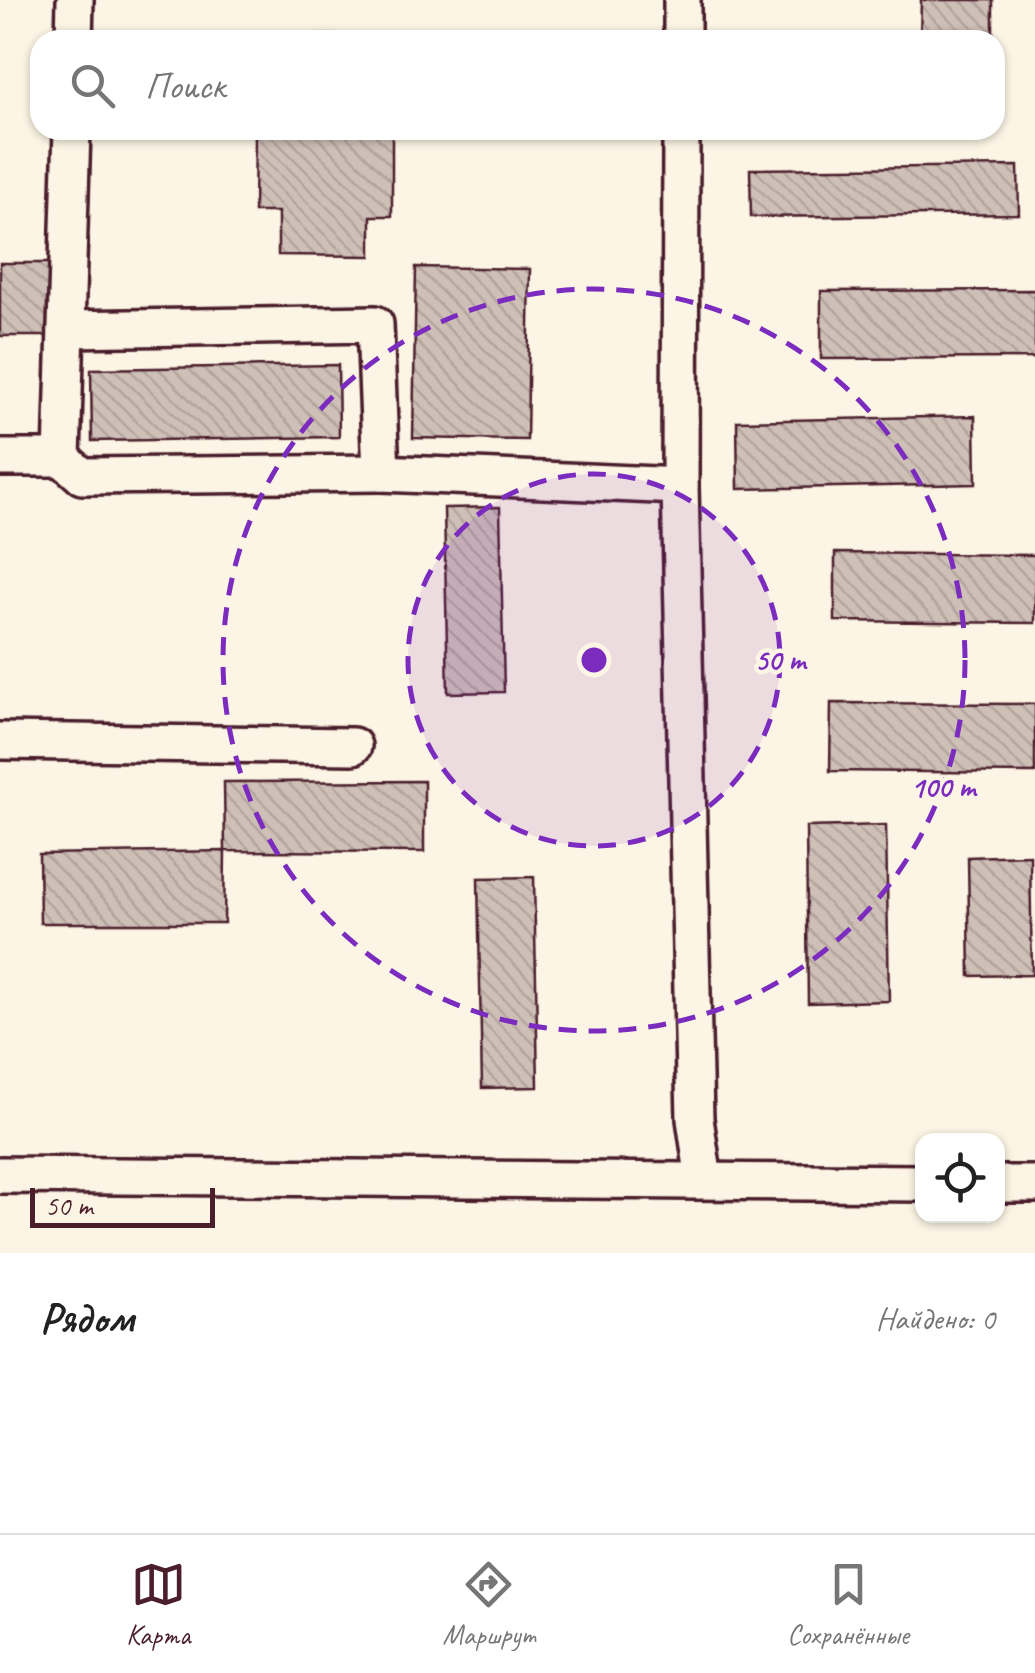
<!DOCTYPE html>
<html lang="ru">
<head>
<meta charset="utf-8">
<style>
  body { margin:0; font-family:Caveat,sans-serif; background:#f6f6f6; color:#222 }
  .controls { position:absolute; right:30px; bottom:30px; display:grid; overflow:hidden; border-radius:20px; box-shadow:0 2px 8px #0004 }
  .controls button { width:90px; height:90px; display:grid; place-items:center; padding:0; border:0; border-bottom:2px solid #e0e0e0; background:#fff; color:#222; font:50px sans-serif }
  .scale { position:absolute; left:30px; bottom:25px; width:185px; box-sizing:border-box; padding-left:10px; border:5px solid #4a1f2b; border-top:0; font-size:28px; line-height:35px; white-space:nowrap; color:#4a1f2b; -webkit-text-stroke:8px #fcf5e5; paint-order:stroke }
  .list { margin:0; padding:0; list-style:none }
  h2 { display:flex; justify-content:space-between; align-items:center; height:130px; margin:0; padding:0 40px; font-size:42px }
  h2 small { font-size:32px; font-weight:400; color:#767676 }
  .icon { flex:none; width:55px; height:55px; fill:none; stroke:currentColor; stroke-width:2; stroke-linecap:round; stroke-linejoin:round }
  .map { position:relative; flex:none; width:1035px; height:1253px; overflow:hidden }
  .search { position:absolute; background:#fff; box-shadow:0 2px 8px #0004; left:30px; right:30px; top:30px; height:110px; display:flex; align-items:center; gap:25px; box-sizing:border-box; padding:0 35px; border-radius:30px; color:#767676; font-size:38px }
  .sheet { height:280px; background:#fff }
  nav { display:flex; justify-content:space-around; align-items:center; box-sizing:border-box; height:140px; border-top:2px solid #e0e0e0; background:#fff; font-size:28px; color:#767676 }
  nav a { display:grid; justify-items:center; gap:5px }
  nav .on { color:#4a1f2b }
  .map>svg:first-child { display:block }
  .building { fill:url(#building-back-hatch); stroke:#4a1f2b; stroke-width:2.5 }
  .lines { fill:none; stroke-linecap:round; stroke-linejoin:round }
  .minor-casing { stroke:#4a1f2b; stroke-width:42 }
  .minor { stroke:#fcf5e5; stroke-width:35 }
  .ring { fill:none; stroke:#7b2cbf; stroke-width:5; stroke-dasharray:18 12 }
  .centre { fill:#7b2cbf; stroke:#fcf5e5; stroke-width:5 }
  .ring-label { font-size:30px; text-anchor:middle; font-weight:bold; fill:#7b2cbf; stroke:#fcf5e5; stroke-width:9; stroke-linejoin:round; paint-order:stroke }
</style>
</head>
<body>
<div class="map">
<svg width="1035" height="1253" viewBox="0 0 1035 1253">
  <defs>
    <pattern id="building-back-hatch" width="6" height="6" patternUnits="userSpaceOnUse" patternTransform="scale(2.5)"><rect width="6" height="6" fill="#cfc0b7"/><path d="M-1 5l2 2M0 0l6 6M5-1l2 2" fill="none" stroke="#b3a59e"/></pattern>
  </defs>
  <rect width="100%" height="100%" fill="#fcf5e5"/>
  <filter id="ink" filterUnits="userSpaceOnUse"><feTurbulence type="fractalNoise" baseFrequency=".01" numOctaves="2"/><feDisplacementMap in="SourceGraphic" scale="20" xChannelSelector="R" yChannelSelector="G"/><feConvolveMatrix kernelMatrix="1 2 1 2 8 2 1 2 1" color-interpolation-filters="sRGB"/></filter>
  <g filter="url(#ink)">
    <g class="building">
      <path d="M921,0H993V40H920Z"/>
      <rect x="207" y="35" width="242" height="5"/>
      <path d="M255,130H392V216H371V256L278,255V212H254Z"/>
      <path d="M1018,166L1019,214L751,217L750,169Z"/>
      <rect x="0" y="263" width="53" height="73"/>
      <path d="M416,267L530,269L527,440L413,438Z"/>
      <path d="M1035,290V358L821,359V291Z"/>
      <path d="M338,365L339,437L92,441L91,369Z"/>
      <path d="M975,416L976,484L738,489L737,421Z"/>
      <path d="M500,507L504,692L448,693L444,508Z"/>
      <path d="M835,553L1035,555V623L835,621Z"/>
      <path d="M831,703L1035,704V773L830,771Z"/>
      <path d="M424,781V852L225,851L224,782Z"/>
      <path d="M886,825L889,1001L808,1003L806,827Z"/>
      <path d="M225,851L224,923H40L39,854Z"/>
      <path d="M1030,855L1032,975L970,976L968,857Z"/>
      <path d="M534,877L538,1087L482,1088L478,878Z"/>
    </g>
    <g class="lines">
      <g class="minor-casing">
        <g id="minor">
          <path d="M74,40L75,0"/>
          <path d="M682,40V0"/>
          <path d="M681,130L680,486L695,1119L704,1180"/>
          <path d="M0,458H62L72,130"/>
          <path d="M62,458L82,476L381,473L375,324L66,329"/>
          <path d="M381,473L680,486"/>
          <path d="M0,741L353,746"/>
          <path d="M0,1175L922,1183"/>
          <path d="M998,1184H1035"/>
        </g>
      </g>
      <use href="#minor" class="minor"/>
    </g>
  </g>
  <circle cx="594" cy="660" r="186" fill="#7b2cbf" fill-opacity=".12"/>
  <g class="ring">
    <circle cx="594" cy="660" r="186"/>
    <circle cx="594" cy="660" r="371"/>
  </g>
  <circle cx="594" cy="660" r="15" class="centre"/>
  <g class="ring-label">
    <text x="780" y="670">50 m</text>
    <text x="943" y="797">100 m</text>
  </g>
</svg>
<div class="controls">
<button><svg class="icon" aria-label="locate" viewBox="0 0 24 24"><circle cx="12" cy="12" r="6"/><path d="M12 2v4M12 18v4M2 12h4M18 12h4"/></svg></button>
</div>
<div class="scale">50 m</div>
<div class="search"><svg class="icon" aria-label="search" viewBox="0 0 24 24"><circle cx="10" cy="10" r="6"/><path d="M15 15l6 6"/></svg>Поиск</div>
</div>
<section class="sheet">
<h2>Рядом<small>Найдено: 0</small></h2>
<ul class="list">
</ul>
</section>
<nav>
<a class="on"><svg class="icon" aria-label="map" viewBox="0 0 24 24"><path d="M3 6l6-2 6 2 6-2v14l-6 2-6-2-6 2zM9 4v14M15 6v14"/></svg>Карта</a>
<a><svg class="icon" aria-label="directions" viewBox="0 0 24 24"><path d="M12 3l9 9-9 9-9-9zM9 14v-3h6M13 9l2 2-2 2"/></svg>Маршрут</a>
<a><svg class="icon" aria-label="saved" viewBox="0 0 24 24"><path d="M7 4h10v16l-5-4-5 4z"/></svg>Сохранённые</a>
</nav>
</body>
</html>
